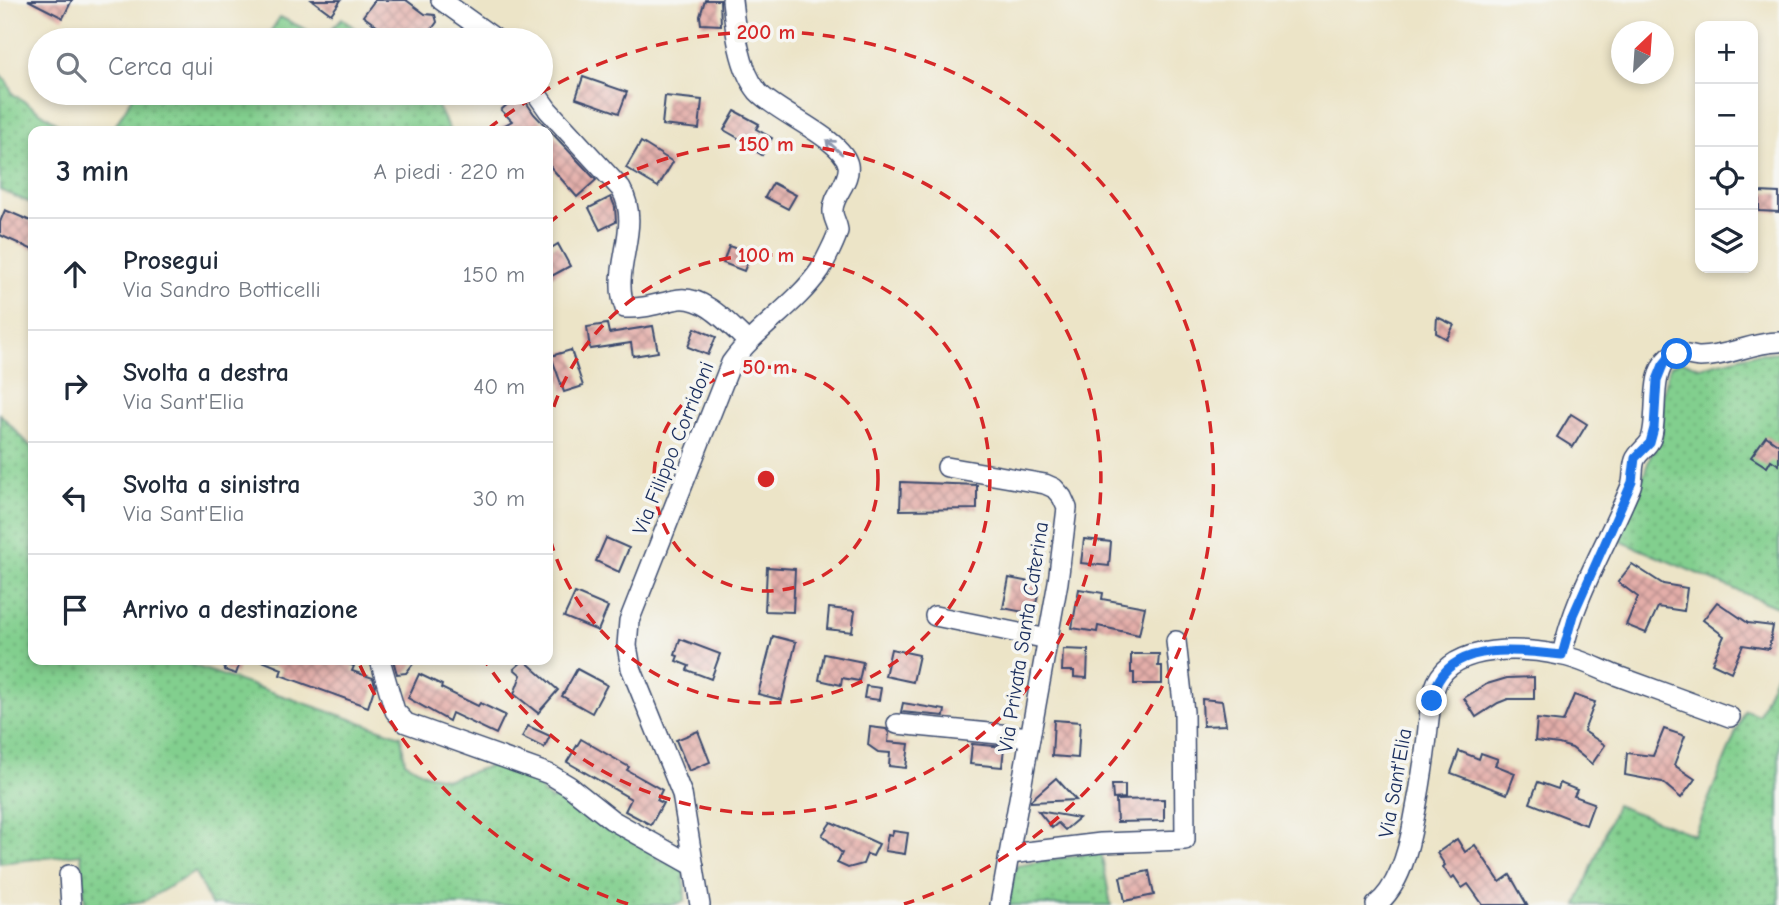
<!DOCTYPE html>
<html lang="it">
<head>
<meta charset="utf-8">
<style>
  body { margin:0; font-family:"Comic Neue",sans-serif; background:#f2f2f3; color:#1f2937 }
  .controls { position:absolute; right:21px; top:21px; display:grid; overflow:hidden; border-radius:14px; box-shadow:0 4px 10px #0003 }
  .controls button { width:63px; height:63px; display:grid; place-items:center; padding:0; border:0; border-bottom:2px solid #e0e1e3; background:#fff; color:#1f2937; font:35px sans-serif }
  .compass { position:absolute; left:1611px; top:21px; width:63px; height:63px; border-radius:50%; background:#fff; box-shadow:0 4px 10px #0003; rotate:25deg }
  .stop { position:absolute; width:21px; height:21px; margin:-16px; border:5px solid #1a73e8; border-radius:50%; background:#fff }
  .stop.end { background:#1a73e8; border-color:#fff; box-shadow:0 2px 7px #0008 }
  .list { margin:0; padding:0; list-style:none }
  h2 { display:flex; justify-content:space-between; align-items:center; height:91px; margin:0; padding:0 28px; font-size:30px }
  h2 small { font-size:23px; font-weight:400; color:#747a83 }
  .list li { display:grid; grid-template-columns:46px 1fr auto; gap:21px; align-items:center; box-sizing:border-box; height:112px; padding:0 28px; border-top:2px solid #e0e1e3 }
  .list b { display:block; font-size:26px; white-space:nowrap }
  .list p { margin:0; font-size:23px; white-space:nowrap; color:#747a83 }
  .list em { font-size:23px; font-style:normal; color:#747a83 }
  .icon { flex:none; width:38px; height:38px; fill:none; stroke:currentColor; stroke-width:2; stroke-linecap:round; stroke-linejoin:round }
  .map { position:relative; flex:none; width:1779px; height:905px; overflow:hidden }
  .search { position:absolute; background:#fff; box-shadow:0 4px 10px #0003; left:28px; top:28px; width:525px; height:77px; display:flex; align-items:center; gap:18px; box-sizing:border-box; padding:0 24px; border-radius:38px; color:#747a83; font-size:26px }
  .panel { position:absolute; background:#fff; box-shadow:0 4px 10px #0003; left:28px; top:126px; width:525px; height:539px; border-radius:14px }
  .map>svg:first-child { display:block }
  .grass { fill:url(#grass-dots); stroke:#4e7f76; stroke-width:2 }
  .building { fill:url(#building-cross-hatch) }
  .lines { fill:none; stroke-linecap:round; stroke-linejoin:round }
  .minor-casing { stroke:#3a4a6e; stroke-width:22 }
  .minor { stroke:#fff; stroke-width:19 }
  .oneway { stroke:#8d97ae }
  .route { stroke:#1a73e8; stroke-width:9 }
  .ring { fill:none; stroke:#d62828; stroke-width:3.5; stroke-dasharray:12 9 }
  .labels { text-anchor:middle; stroke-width:7; stroke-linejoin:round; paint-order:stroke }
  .street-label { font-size:21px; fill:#1b2f5e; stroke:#f6f6f2 }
  .centre { fill:#d62828; stroke:#f6f6f2; stroke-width:3.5 }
  .ring-label { font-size:21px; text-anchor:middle; font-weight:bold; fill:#d62828; stroke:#f6f6f2; stroke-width:7; stroke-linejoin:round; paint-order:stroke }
</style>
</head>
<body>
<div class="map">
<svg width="1779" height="905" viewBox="0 0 1779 905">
  <defs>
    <pattern id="grass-dots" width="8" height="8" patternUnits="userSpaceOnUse" patternTransform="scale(1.75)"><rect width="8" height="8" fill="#82cf8e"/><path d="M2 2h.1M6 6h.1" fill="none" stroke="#6aa877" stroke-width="1.8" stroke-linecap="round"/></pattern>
    <pattern id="building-cross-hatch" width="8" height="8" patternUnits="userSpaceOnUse" patternTransform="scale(1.75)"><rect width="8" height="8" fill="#e4aea9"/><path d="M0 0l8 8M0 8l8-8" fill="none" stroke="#b88e8d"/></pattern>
  </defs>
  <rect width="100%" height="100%" fill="#f6f6f2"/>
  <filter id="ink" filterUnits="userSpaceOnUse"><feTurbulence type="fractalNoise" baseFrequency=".0143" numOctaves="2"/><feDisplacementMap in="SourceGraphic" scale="14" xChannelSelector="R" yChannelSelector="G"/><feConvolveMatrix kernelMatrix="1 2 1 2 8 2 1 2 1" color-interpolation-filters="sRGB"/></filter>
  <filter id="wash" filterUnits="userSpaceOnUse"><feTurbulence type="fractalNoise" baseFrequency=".00686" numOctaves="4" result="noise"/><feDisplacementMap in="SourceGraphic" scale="28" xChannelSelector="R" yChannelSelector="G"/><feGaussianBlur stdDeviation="1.57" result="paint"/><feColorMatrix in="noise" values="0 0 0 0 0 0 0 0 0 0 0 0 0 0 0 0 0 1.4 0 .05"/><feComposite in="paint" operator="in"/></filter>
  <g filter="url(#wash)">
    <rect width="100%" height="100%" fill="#ece4c7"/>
    <g class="grass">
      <path d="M280,17L323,38L342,18L369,40H265Z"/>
      <path d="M0,74L7,82L13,94L69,131H33V204L0,190Z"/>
      <path d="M135,93H431L450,131H112Z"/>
      <path d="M1779,352V608L1620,541L1651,455L1662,436V397L1670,366L1682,361L1700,367L1753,354Z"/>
      <path d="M0,414L33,449V660H177L401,736L405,762L426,774L448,779L497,764L538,779L542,792L550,799L572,798L657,855L656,859L662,862L664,858L684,871L685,901L672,905H211L195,872L144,901L117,905H85L81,854L0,863Z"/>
      <path d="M1779,665V905H1577L1616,805L1694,835L1745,710L1759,715Z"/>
      <path d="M1101,851L1111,905H1008L1016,866Z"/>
    </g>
    <g id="blocks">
      <g class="building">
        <path d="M28,0H72L63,18Z"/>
        <path d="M312,0H341L331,14Z"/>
        <path d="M375,0H406L425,14L435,15L437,22L424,40H396L363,16Z"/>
        <path d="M705,0H720L721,25L701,24L700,16Z"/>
        <path d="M583,77L627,92L619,113L576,98Z"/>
        <path d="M520,93L534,114L596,180L577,197L548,164V131H494L512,121L501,110Z"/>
        <path d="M665,96L702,100L699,129L662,125Z"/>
        <path d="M735,111L759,124L756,129L772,138L762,155L751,148L752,146L724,130Z"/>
        <path d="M641,142L673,162L658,187L626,168Z"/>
        <path d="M773,183L796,195L788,209L765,197Z"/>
        <path d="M1759,192L1779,193V212L1759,211Z"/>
        <path d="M611,197L615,207L616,222L600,230L589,208Z"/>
        <path d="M5,210L33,222V250L0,235V222Z"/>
        <path d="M558,244L570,266L548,278V250Z"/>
        <path d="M729,246L751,254L744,271L723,263Z"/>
        <path d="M1437,317L1454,325L1447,339L1436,333Z"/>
        <path d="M607,324L609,333L653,326L658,352L633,356L631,343L590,349L587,327Z"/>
        <path d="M695,328L716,337L708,355L688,347Z"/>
        <path d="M571,350L583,386L564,392L551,356Z"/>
        <path d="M1571,414L1587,424L1573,447L1557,437Z"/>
        <path d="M1766,436L1779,445V465L1771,460L1767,467L1751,457Z"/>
        <path d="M901,482L977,485V509L900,510Z"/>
        <path d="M606,538L629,548L619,572L596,561Z"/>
        <path d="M1084,539L1111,542L1109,566L1081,563Z"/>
        <path d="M1632,564L1663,584L1687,588L1684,611L1658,607L1646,633L1626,625L1638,597L1618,582Z"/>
        <path d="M767,567L795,569L793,612L765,611Z"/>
        <path d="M1009,578L1040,584L1034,614L1003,608Z"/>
        <path d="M1079,589L1103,593L1102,599L1145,607L1139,635L1098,626L1097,632L1072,628Z"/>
        <path d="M575,593L608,607L598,631L564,617Z"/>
        <path d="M1717,602L1748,623L1773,626L1769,649L1743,645L1731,672L1712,663L1724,636L1703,620Z"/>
        <path d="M829,608L855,611L852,632L827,629Z"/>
        <path d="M773,636L796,642L782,700L758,694Z"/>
        <path d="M680,639L720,654L711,679L687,670L689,666L676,661L678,656L675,655Z"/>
        <path d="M891,649L919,655L913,682L885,676Z"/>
        <path d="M1063,649L1088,650L1087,678L1074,677V671H1062Z"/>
        <path d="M824,654L863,662L859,681L842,678L841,685L819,680Z"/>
        <path d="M1131,654H1159L1158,666H1162V684H1134V673H1131Z"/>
        <path d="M228,660H241L236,674L224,670Z"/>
        <path d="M260,660H337L354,666L352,671L373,678L375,686L368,707L280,675L282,669Z"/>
        <path d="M393,660H416L406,673L397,674Z"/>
        <path d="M524,660L558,690L538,713L514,694L521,675L514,669Z"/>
        <path d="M577,669L607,685L592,713L562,696Z"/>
        <path d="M419,674L442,685L441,688L478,706L480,703L505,715L496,734L452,713L449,721L408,698Z"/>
        <path d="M1534,677V699H1508L1498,703L1476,717L1464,698L1487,684L1507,678Z"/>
        <path d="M866,686L881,688L879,700L864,698Z"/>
        <path d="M1574,695L1595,702L1584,731L1605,745L1592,764L1572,748L1559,744L1535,741L1537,719L1563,722Z"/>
        <path d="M1202,699L1222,701L1226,725L1203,726Z"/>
        <path d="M903,703L945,710L944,716L901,712Z"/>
        <path d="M1054,720L1080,722L1078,758L1052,756Z"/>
        <path d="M528,726L550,736L544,748L522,737Z"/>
        <path d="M870,727L886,729L889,733L888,742L909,744L906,768L889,766L890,753L878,752L868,745Z"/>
        <path d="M1664,729L1685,736L1674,765L1695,779L1681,798L1662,782L1625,775L1627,753L1653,756Z"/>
        <path d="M698,731L710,762L689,771L676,740Z"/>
        <path d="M581,739L629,767L627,770L662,790L657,800L663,803L651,825L625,811L631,799L567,762Z"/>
        <path d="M972,744L1004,747L1002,767L970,764Z"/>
        <path d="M1459,751L1479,759L1481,753L1498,759L1495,765L1515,773L1507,794L1451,773Z"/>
        <path d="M1056,778L1076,800L1031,802V800Z"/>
        <path d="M1538,782L1558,789L1560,783L1577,790L1574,796L1594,803L1586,825L1530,803Z"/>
        <path d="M1112,785H1125V798L1113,799Z"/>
        <path d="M1164,799V821L1117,822L1116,800Z"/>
        <path d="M1038,811L1050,813L1079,818L1065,830L1058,823L1052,828Z"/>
        <path d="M831,822L879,844L873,856L867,854L863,864L848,868L837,863L842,853L822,835Z"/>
        <path d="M893,831L908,833L905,854L885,851L888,834L892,835Z"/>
        <path d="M1457,839L1465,852L1475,845L1500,882L1510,875L1527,905H1483L1468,884L1462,888L1454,876L1451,879L1443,867L1445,865L1437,853Z"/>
        <path d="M1149,871L1154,895L1125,901L1120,877Z"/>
      </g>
    </g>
  </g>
  <g filter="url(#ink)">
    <use href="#blocks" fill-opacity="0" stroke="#3a4a6e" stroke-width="2"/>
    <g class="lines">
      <g class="minor-casing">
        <g id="minor">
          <path d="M441,0L497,40"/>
          <path d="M536,93L548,110L621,189C643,227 610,269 625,308C644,309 656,304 674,300C702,292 730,325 748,342"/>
          <path d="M947,467L1045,484L1054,488L1062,497L1067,508L1058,582L1000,905"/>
          <path d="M935,616L1048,639"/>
          <path d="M1562,655C1574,596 1608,542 1631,486C1634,478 1632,468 1635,460C1638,452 1648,447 1651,439C1659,416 1649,374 1669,357C1677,350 1691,357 1700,357C1728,357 1752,342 1779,342"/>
          <path d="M380,660L395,711L406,723L549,774L569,786L612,820L694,866"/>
          <path d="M897,724L1030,737"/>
          <path d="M1010,854L1101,843L1185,840L1184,712L1176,641"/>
          <path d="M69,875L71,905"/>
          <path d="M700,905L682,794L631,668L627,646L629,621L731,363C756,328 796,305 820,270C824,263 837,238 838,231C838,224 832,217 833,210C833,195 851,181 848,165C843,139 776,112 758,92C739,69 735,29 732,0"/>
          <path d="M1376,905C1400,886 1409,848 1414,819C1419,795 1423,770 1426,745C1429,725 1429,701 1437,682C1456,643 1524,648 1559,655C1578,658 1597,668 1615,675C1653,689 1692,703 1730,717"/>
        </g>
      </g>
      <use href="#minor" class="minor"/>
    </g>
    <defs><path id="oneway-shaft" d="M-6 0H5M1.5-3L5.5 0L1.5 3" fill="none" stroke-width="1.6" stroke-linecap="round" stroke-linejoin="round" transform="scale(1.75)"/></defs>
    <use class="oneway" href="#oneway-shaft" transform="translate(834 147) rotate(-138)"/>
  </g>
  <g class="lines" filter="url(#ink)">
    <path class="route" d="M1432,701C1434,694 1435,686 1439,680C1461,641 1525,651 1562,655L1573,615L1632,482L1635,458L1650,443L1654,428L1657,380L1663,365L1670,356L1677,354"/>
  </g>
  <g class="ring">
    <circle cx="766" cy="479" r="112"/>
    <path d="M548 427A224 224 0 1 1 548 531"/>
    <path d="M548 224A335 335 0 1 1 485 661"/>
    <path d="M628 904A447 447 0 0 1 358 661M488 129A447 447 0 1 1 904 904"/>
  </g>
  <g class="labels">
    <g class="street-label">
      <text transform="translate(673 448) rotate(-68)" y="7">Via Filippo Corridoni</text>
      <text transform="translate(1023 637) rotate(-81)" y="7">Via Privata Santa Caterina</text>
      <text transform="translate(1395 783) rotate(-80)" y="7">Via Sant'Elia</text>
    </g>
  </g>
  <circle cx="766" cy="479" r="10" class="centre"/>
  <g class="ring-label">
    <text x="766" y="39">200 m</text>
    <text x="766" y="151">150 m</text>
    <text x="766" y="262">100 m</text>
    <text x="766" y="374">50 m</text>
  </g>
</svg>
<div class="controls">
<button>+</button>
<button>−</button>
<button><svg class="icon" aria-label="locate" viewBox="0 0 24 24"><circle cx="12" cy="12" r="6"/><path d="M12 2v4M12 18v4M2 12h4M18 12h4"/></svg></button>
<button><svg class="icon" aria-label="layers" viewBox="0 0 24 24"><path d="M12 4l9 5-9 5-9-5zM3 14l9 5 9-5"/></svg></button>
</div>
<svg class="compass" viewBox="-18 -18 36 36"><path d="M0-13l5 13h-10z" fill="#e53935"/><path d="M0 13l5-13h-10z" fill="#747a83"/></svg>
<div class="stop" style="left:1677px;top:354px"></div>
<div class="stop end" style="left:1432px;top:701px"></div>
<div class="search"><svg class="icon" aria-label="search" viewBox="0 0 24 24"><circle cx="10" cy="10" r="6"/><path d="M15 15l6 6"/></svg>Cerca qui</div>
<section class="panel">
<h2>3 min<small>A piedi · 220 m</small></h2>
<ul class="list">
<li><svg class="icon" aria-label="ahead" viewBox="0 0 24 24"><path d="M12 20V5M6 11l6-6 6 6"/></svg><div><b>Prosegui</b><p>Via Sandro Botticelli</p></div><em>150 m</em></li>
<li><svg class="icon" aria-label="right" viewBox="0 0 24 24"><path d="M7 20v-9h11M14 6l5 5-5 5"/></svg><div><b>Svolta a destra</b><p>Via Sant'Elia</p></div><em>40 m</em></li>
<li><svg class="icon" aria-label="left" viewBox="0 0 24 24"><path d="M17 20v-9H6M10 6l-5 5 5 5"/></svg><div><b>Svolta a sinistra</b><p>Via Sant'Elia</p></div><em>30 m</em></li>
<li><svg class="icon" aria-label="arrive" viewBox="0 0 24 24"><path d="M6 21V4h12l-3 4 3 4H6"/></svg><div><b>Arrivo a destinazione</b></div></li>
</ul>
</section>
</div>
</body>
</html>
